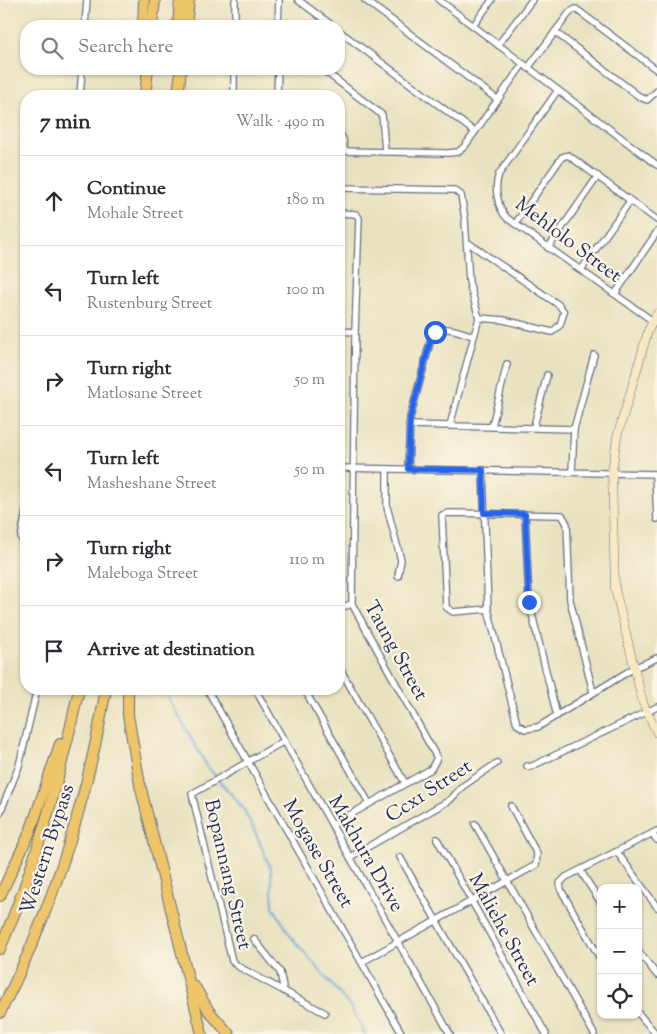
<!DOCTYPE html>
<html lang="en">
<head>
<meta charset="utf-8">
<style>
  body { margin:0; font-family:"Sorts Mill Goudy",serif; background:#f7f7f7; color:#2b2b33 }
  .controls { position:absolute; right:15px; bottom:15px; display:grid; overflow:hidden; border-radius:10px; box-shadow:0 1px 4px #0004 }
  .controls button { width:45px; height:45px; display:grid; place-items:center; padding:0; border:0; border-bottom:1px solid #e1e1e2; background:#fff; color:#2b2b33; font:25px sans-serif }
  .stop { position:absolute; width:15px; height:15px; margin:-11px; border:4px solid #2563eb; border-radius:50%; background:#fff }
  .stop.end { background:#2563eb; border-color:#fff; box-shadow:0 1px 5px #0008 }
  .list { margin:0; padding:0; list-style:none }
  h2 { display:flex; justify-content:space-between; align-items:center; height:65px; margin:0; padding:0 20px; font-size:21px }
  h2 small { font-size:16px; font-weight:400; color:#7c7c81 }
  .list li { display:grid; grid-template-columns:32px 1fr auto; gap:15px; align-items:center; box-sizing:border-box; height:90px; padding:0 20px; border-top:1px solid #e1e1e2 }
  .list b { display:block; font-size:19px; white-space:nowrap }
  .list p { margin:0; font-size:16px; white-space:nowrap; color:#7c7c81 }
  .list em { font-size:16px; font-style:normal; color:#7c7c81 }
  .icon { flex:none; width:28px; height:28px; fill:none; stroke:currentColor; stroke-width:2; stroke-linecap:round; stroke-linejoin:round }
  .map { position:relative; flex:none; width:657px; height:1034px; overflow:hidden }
  .search { position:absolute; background:#fff; box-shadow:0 1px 4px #0004; left:20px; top:20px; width:325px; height:55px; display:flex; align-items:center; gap:12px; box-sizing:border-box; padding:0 18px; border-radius:20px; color:#7c7c81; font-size:19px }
  .panel { position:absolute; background:#fff; box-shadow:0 1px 4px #0004; left:20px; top:90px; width:325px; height:605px; border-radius:20px }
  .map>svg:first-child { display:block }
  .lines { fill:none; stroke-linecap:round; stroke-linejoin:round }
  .stream { stroke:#66a3d7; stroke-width:2 }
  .street-casing { stroke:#636e80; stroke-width:8 }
  .secondary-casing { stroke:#636e80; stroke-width:9 }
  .highway-casing { stroke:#636e80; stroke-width:12 }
  .street { stroke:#fff; stroke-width:5.5 }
  .secondary { stroke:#f8e8c3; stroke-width:8 }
  .highway { stroke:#eec569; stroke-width:10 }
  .route { stroke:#2563eb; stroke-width:6 }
  .labels { text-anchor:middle; stroke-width:4.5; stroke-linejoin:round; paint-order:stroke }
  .street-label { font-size:20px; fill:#1b2f5e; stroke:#fcf5e5 }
</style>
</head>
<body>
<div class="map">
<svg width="657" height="1034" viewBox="0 0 657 1034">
  <rect width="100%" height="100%" fill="#fcf5e5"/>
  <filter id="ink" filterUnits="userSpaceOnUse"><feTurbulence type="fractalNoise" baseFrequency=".02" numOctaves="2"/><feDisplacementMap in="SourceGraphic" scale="10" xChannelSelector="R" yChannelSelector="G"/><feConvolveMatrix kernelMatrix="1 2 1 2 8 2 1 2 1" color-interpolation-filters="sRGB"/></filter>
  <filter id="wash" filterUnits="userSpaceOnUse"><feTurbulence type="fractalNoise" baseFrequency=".0096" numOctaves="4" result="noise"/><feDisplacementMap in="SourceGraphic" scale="20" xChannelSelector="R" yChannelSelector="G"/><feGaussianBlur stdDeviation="1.12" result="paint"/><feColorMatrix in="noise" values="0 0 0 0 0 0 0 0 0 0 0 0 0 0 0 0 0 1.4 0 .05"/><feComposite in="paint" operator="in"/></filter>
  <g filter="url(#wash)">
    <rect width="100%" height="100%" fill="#e9e2c0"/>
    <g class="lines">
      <path class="stream" d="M166,689L169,699L207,766L243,808L255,832L271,869L273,907L292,938L350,1006L365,1034"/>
    </g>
  </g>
  <g filter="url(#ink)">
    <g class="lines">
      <g class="street-casing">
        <g id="street">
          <path d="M298,0L333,26"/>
          <path d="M365,0L498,100"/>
          <path d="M439,0L657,165"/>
          <path d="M85,26L87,0"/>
          <path d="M235,26V0"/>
          <path d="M278,26L279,0"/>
          <path d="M473,26L492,0"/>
          <path d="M339,31L475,132"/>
          <path d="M555,32L640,97L647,100L657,91"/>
          <path d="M498,45L532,0"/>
          <path d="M528,68L570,12L576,9L657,70"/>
          <path d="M322,69L382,115L385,151"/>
          <path d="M558,90L499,174C494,186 497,208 507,218L657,324"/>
          <path d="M80,96L82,69"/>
          <path d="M234,96V69"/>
          <path d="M277,96L278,69"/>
          <path d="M339,132L343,139L344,151"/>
          <path d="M339,151L448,153L458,152L465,146L523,64"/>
          <path d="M339,188L454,190L461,195L465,219L469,282L479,318L450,425"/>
          <path d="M515,224L562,157L568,155L657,220"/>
          <path d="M467,242L559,305L564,312L560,325L552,332L504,320L479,318"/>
          <path d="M548,248L598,176"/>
          <path d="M581,270L630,201"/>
          <path d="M615,294L657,232"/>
          <path d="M339,331L355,332"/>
          <path d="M409,425L574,429"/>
          <path d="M492,426L507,364"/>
          <path d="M534,426L547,375"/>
          <path d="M339,468L657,474"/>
          <path d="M387,469V507L401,560L398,576"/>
          <path d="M408,469L410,418L432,335C443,323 460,332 473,336"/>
          <path d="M483,470L488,609L517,724L525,729L538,727L634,668L657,658"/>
          <path d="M572,472L574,429L594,355"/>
          <path d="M655,474L657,519"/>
          <path d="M26,512L21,537L26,551"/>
          <path d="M525,514L529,602L557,716"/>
          <path d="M339,608L352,604"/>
          <path d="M488,609L453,612L446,607L442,515L448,513L562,515L567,524L570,600L593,692"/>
          <path d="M339,667L405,783"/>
          <path d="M207,689L402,1034"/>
          <path d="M255,689L450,1034"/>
          <path d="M304,689L369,803"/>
          <path d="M284,741L192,794L232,961L239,967L325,1013"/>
          <path d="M527,766L530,767L657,707"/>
          <path d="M0,813L19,766L37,689"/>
          <path d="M475,824L594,1034"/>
          <path d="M332,825L431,769L437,758L352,604L355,332L359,218L356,214L339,213"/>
          <path d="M652,834L657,840"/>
          <path d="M437,839L546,1034"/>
          <path d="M617,852L657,907"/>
          <path d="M350,857L450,800L463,786L497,763"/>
          <path d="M400,857L501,1034"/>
          <path d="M580,870L601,903"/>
          <path d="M254,939L280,972L284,991"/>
          <path d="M638,951L657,975"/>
          <path d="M601,960L561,890L560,883L566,877L657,831"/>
          <path d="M362,962L536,865L537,854L511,806"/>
          <path d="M638,1013L656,1034"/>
        </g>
      </g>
      <g class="secondary-casing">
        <path id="secondary" d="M657,313L648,331L636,373L617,437L612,472L615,589L643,703L657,733"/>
      </g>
      <g class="highway-casing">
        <g id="highway">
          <path d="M143,26L144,0"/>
          <path d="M152,26L155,0"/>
          <path d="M178,26L180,0"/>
          <path d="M186,26L189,0"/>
          <path d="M145,96L148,69"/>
          <path d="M178,96L181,69"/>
          <path d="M128,689V715L140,785L202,1034"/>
          <path d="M0,896L30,832L60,744"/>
          <path d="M0,949C36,865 60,778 79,689"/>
          <path d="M195,987L209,1011L229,1034"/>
          <path d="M0,1013C52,911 87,801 106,689"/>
        </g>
      </g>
      <use href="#street" class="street"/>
      <use href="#secondary" class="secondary"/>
      <use href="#highway" class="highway"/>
    </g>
  </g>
  <g class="lines" filter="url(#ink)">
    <path class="route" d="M435,332L432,335L410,418L408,469L483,470L484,513L525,514L529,602"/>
  </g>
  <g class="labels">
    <g class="street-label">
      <text transform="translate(569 239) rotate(37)" y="7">Mehlolo Street</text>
      <text transform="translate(397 650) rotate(61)" y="7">Taung Street</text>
      <text transform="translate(428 790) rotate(-33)" y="7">Ccx1 Street</text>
      <text transform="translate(46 849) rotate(-72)" y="7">Western Bypass</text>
      <text transform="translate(319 853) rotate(60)" y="7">Mogase Street</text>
      <text transform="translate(367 853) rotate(60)" y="7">Makhura Drive</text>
      <text transform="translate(229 874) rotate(77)" y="7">Bopannang Street</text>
      <text transform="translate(505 929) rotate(61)" y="7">Maliehe Street</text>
    </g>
  </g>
</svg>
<div class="controls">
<button>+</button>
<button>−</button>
<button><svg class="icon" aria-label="locate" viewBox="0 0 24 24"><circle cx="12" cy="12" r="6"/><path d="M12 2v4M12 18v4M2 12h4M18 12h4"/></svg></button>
</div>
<div class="stop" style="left:435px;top:332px"></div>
<div class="stop end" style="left:529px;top:602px"></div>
<div class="search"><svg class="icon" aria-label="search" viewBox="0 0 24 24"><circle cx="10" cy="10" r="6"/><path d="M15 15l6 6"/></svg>Search here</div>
<section class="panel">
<h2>7 min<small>Walk · 490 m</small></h2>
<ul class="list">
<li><svg class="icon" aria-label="ahead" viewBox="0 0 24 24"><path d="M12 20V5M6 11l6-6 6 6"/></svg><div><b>Continue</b><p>Mohale Street</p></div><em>180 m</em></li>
<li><svg class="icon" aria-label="left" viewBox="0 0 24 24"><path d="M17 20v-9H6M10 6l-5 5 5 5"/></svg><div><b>Turn left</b><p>Rustenburg Street</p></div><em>100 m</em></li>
<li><svg class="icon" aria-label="right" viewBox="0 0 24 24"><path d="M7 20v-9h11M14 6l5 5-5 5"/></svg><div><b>Turn right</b><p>Matlosane Street</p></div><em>50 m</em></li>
<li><svg class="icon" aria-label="left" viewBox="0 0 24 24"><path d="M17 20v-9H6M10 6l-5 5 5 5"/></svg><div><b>Turn left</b><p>Masheshane Street</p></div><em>50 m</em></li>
<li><svg class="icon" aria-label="right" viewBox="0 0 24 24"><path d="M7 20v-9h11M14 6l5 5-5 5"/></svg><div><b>Turn right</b><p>Maleboga Street</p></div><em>110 m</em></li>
<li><svg class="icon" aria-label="arrive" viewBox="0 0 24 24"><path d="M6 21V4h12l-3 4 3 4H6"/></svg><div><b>Arrive at destination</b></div></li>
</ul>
</section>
</div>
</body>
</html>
